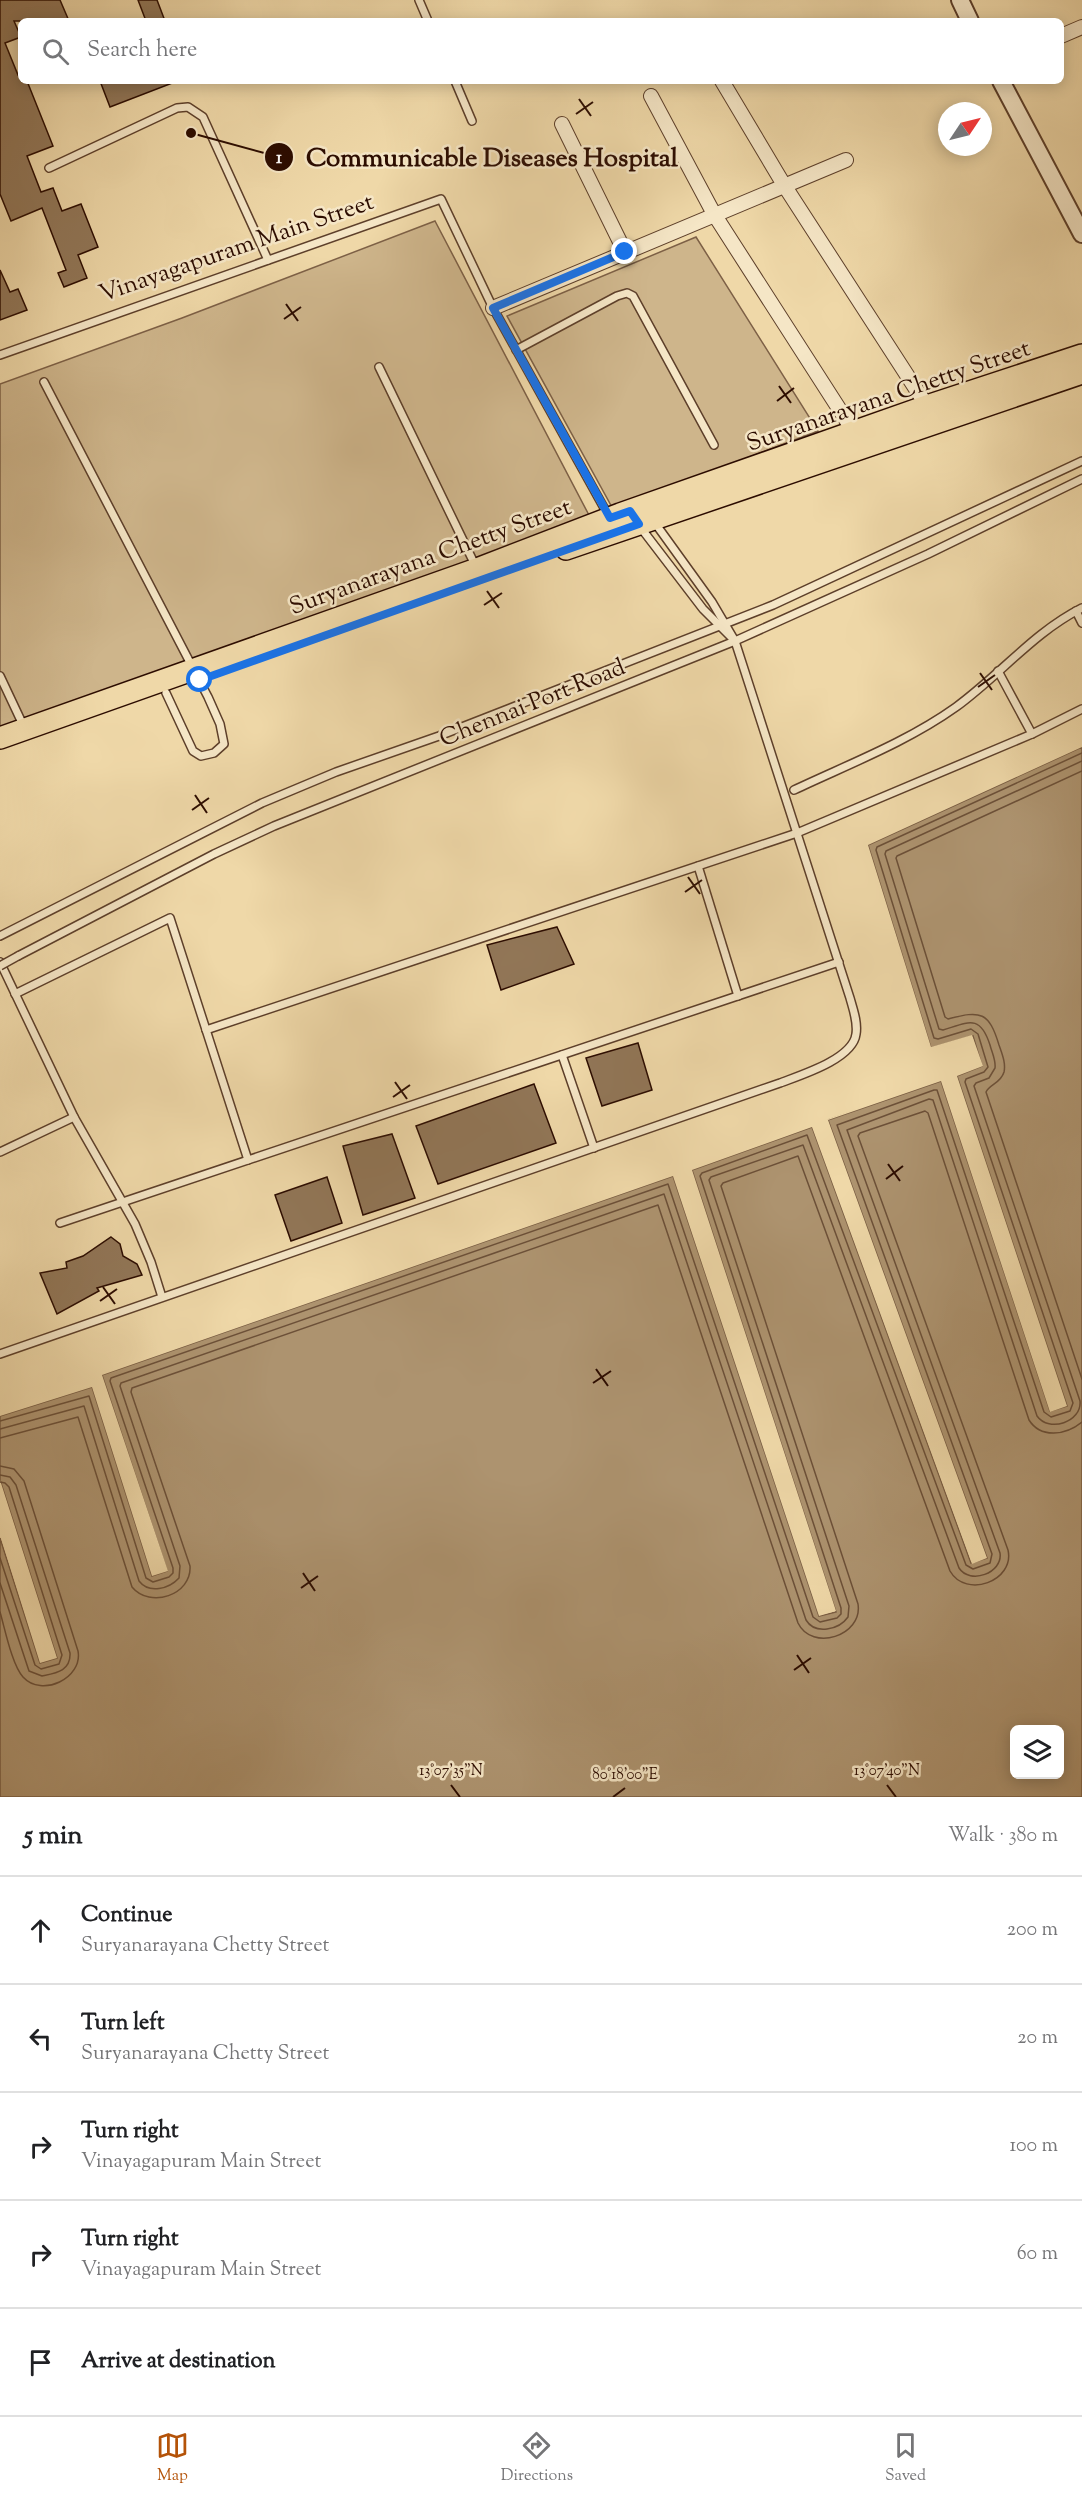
<!DOCTYPE html>
<html lang="en">
<head>
<meta charset="utf-8">
<style>
  body { margin:0; font-family:"Sorts Mill Goudy",serif; background:#f2f2f2; color:#202124 }
  .controls { position:absolute; right:18px; bottom:18px; display:grid; overflow:hidden; border-radius:9px; box-shadow:0 3px 15px #0003 }
  .controls button { width:54px; height:54px; display:grid; place-items:center; padding:0; border:0; border-bottom:2px solid #e0e0e0; background:#fff; color:#202124; font:30px sans-serif }
  .compass { position:absolute; left:938px; top:102px; width:54px; height:54px; border-radius:50%; background:#fff; box-shadow:0 3px 15px #0003; rotate:55deg }
  .stop { position:absolute; width:18px; height:18px; margin:-14px; border:4px solid #1a73e8; border-radius:50%; background:#fff }
  .stop.end { background:#1a73e8; border-color:#fff; box-shadow:0 2px 6px #0008 }
  .list { margin:0; padding:0; list-style:none }
  h2 { display:flex; justify-content:space-between; align-items:center; height:78px; margin:0; padding:0 24px; font-size:26px }
  h2 small { font-size:20px; font-weight:400; color:#757577 }
  .list li { display:grid; grid-template-columns:39px 1fr auto; gap:18px; align-items:center; box-sizing:border-box; height:108px; padding:0 24px; border-top:2px solid #e0e0e0 }
  .list b { display:block; font-size:22px; white-space:nowrap }
  .list p { margin:0; font-size:20px; white-space:nowrap; color:#757577 }
  .list em { font-size:20px; font-style:normal; color:#757577 }
  .icon { flex:none; width:33px; height:33px; fill:none; stroke:currentColor; stroke-width:2; stroke-linecap:round; stroke-linejoin:round }
  .map { position:relative; flex:none; width:1082px; height:1797px; overflow:hidden }
  .search { position:absolute; background:#fff; box-shadow:0 3px 15px #0003; left:18px; right:18px; top:18px; height:66px; display:flex; align-items:center; gap:15px; box-sizing:border-box; padding:0 21px; border-radius:9px; color:#757577; font-size:22px }
  .sheet { height:618px; background:#fff }
  nav { display:flex; justify-content:space-around; align-items:center; box-sizing:border-box; height:84px; border-top:2px solid #e0e0e0; background:#fff; font-size:16px; color:#757577 }
  nav a { display:grid; justify-items:center; gap:3px }
  nav .on { color:#b45309 }
  .map>svg:first-child { display:block }
  .green { fill:#ceb58b; stroke:#7d6046; stroke-width:1.5 }
  .water { fill:#ad936f; stroke:#795d43; stroke-width:1.5; fill-rule:evenodd }
  .pier { fill:#efd8a8 }
  .lines { fill:none; stroke-linecap:round; stroke-linejoin:round }
  .shore { stroke:#6c5038; stroke-width:1.5 }
  .building { fill:#917657; stroke:#2c0c00; stroke-width:1.5 }
  .service-casing { stroke:#5d3f2a; stroke-width:10 }
  .minor-casing { stroke:#5d3f2a; stroke-width:16 }
  .tertiary-casing { stroke:#5d3f2a; stroke-width:20 }
  .primary-casing { stroke:#2c0c00; stroke-width:24 }
  .service { stroke:#f5e6c6; stroke-width:7 }
  .minor { stroke:#f5e6c6; stroke-width:14 }
  .tertiary { stroke:#f5e6c6; stroke-width:16 }
  .primary { stroke:#efd8a8; stroke-width:21 }
  .service-bridge-casing { stroke:#5d3f2a; stroke-width:10; stroke-linecap:butt }
  .service-bridge { stroke:#f5e6c6; stroke-width:7 }
  .route { stroke:#1a73e8; stroke-width:8 }
  .ticks { fill:none; stroke:#2c0c00; stroke-width:2 }
  .labels { text-anchor:middle; stroke-width:5; stroke-linejoin:round; paint-order:stroke }
  .street-label { font-size:24px; fill:#2c0c00; stroke:#f5e6c6 }
  .ticks-label { font-size:15px; text-anchor:middle; fill:#2c0c00; stroke:#f5e6c6; stroke-width:5; stroke-linejoin:round; paint-order:stroke }
  .leader { fill:none; stroke:#2c0c00; stroke-width:2 }
  .callout-dot { fill:#2c0c00; stroke:#f5e6c6; stroke-width:2 }
  .mark-label { font-size:18px; text-anchor:middle; font-weight:bold; fill:#fff }
  .callout-label { font-size:26px; text-anchor:middle; font-weight:bold; fill:#2c0c00; stroke:#f5e6c6; stroke-width:5; stroke-linejoin:round; paint-order:stroke }
</style>
</head>
<body>
<div class="map">
<svg width="1082" height="1797" viewBox="0 0 1082 1797">
  <rect width="100%" height="100%" fill="#efd8a8"/>
  <filter id="stains"><feTurbulence type="fractalNoise" baseFrequency=".00333" numOctaves="4"/><feColorMatrix values="0 0 0 0 .2 0 0 0 0 .09 0 0 0 0 .02 0 0 0 .5 -.17"/></filter>
  <radialGradient id="worn" r=".72"><stop offset=".6" stop-color="#630" stop-opacity="0"/><stop offset="1" stop-color="#630" stop-opacity=".3"/></radialGradient>
  <g class="green">
    <path d="M435,221L591,519L46,718L0,727V384L182,318Z"/>
    <path d="M696,237L818,431L613,509L507,316Z"/>
  </g>
  <path class="water" d="M1082,747V1797H0V1538L40,1663L57,1658L0,1480V1416L92,1387L152,1576L167,1571L102,1375L673,1176L819,1616L836,1612L692,1170L812,1127L971,1563L987,1558L828,1120L941,1081L1050,1411L1067,1406L957,1076L982,1066L973,1036L931,1048L868,845ZM1014,1730H1060V1774H1014Z"/>
  <g class="pier">
    <path d="M1082,744V747L868,845L931,1047L972,1035L983,1066L957,1076L1067,1406L1050,1412L941,1081L828,1120L987,1558L972,1564L812,1127L692,1170L836,1611L819,1616L673,1176L102,1375L168,1571L152,1576L92,1387L0,1416V1413L94,1385L154,1572L164,1569L99,1376L100,1372L674,1173L821,1613L832,1609L689,1170L691,1167L813,1124L973,1560L984,1556L825,1120L940,1078L943,1079L1052,1408L1064,1404L954,1077L955,1073L979,1064L970,1039L932,1051L929,1049L865,845L866,842Z"/>
    <path d="M0,1480L57,1658L40,1663L0,1535L3,1537L42,1660L53,1656L0,1490Z"/>
  </g>
  <g class="lines">
    <g class="shore">
      <path d="M1082,771L897,856L896,858L945,1017L948,1019C981,1010 989,1012 999,1045C1002,1054 1006,1063 1004,1072C1001,1083 990,1084 986,1092L1082,1379"/>
      <path d="M0,1421L89,1396L146,1578L153,1582L169,1577L173,1573V1568L110,1381L111,1378L668,1184L813,1617L820,1622L837,1618L841,1614V1608L700,1176L702,1173L807,1135L966,1565L973,1569L990,1563L992,1554L837,1125L934,1090H937L1044,1412L1051,1417L1070,1411L1073,1403L965,1082L966,1079L984,1072L988,1067L978,1034L971,1029L938,1039L934,1038L876,850L877,847L1082,753"/>
      <path d="M0,1429L84,1406L139,1581C149,1594 169,1589 179,1578L180,1566L120,1386L121,1383L664,1194L806,1620C815,1635 839,1630 848,1617L849,1606L709,1180L711,1177L803,1145L959,1568C970,1585 1003,1573 1000,1553L847,1130L929,1099L933,1100L1037,1416C1049,1433 1082,1422 1080,1401L974,1086L976,1083L989,1078L995,1068C996,1060 992,1053 990,1045C980,1014 969,1022 943,1030L939,1029L885,854L886,851L1082,761"/>
      <path d="M0,1438L78,1417L132,1587C150,1609 192,1595 190,1566L131,1392L132,1388L658,1205L798,1623C812,1652 863,1636 858,1604L721,1186L723,1183L798,1156L950,1571C966,1599 1015,1581 1008,1550L858,1136L860,1133L925,1111L928,1113L1029,1420C1041,1439 1066,1435 1082,1422"/>
      <path d="M0,1466L14,1469L24,1481L78,1651C83,1678 42,1698 23,1677C12,1665 5,1629 0,1612"/>
      <path d="M0,1475L10,1477L16,1485L70,1653C71,1671 56,1673 42,1676L29,1671L0,1583"/>
      <path d="M0,1482L5,1483L9,1487L62,1655L59,1664L41,1669L35,1665L0,1558"/>
    </g>
  </g>
  <g class="building">
    <path d="M0,0H60L69,21H14L21,37L5,43L18,75L21,74V81H27L53,146L27,156L41,192L53,188L62,211L81,204L98,247L78,255L87,278L64,287L58,273L66,270L42,208L11,221L0,194Z"/>
    <path d="M138,0H157L165,21H146Z"/>
    <path d="M100,81H174L175,82L110,107Z"/>
    <path d="M0,270L10,292L18,289L27,310L0,320Z"/>
    <path d="M557,927L574,964L501,990L487,945Z"/>
    <path d="M638,1043L652,1090L602,1106L586,1058Z"/>
    <path d="M534,1084L556,1143L438,1184L416,1126Z"/>
    <path d="M392,1134L415,1198L363,1215L343,1146Z"/>
    <path d="M327,1177L342,1223L291,1241L275,1195Z"/>
    <path d="M111,1237L120,1244L123,1256L137,1264L142,1275L97,1288L99,1291L57,1314L40,1273L67,1268L66,1262L83,1256Z"/>
  </g>
  <g class="lines">
    <g class="service-casing">
      <g id="service">
        <path d="M419,0L428,21"/>
        <path d="M455,81L472,121"/>
        <path d="M49,168L177,108L188,107L203,117L268,260"/>
        <path d="M516,350L617,296L627,293L633,296L714,445"/>
        <path d="M0,355L441,199L493,308L608,515"/>
        <path d="M379,367L476,567"/>
        <path d="M44,382L208,697L220,724L224,744L214,753L201,756L193,751L166,693"/>
        <path d="M641,528L703,609L733,639"/>
        <path d="M1076,611L1082,623"/>
        <path d="M998,671L1032,734"/>
        <path d="M0,676L24,727"/>
        <path d="M794,790C849,764 907,742 956,707C1000,675 1034,632 1082,608"/>
        <path d="M698,866L738,996"/>
        <path d="M0,936L262,803L336,772L439,736L773,605L1082,461"/>
        <path d="M18,956L214,854L274,826L735,641L928,554L1082,479"/>
        <path d="M0,962L74,1117L135,1224L151,1262L162,1297"/>
        <path d="M15,994L170,918L248,1160"/>
        <path d="M206,1030L797,833L1032,734L1082,709"/>
        <path d="M562,1055L594,1148"/>
        <path d="M0,1152L74,1117"/>
        <path d="M60,1223L839,962"/>
        <path d="M0,1354L780,1083C801,1075 853,1059 856,1034C858,1022 853,1009 850,998L735,641L712,602L655,523"/>
      </g>
    </g>
    <g class="minor-casing">
      <g id="minor">
        <path d="M1061,36L1082,27"/>
        <path d="M722,81L784,185L927,406"/>
        <path d="M651,96L714,214L854,432"/>
        <path d="M562,124L625,252"/>
        <path d="M493,308L846,160"/>
      </g>
    </g>
    <g class="tertiary-casing">
      <g id="tertiary">
        <path d="M960,0L970,21"/>
        <path d="M1001,81L1082,234"/>
      </g>
    </g>
    <g class="primary-casing">
      <g id="primary">
        <path d="M566,549L1082,373"/>
        <path d="M0,738L477,569L620,514L927,406L1082,355"/>
      </g>
    </g>
    <use href="#service" class="service"/>
    <use href="#minor" class="minor"/>
    <use href="#tertiary" class="tertiary"/>
    <use href="#primary" class="primary"/>
    <g class="service-bridge-casing">
      <path id="service-bridge" d="M0,966L18,956"/>
    </g>
    <use href="#service-bridge" class="service-bridge"/>
  </g>
  <g class="lines">
    <path class="route" d="M200,680L639,524L630,511L610,518L493,308L625,252"/>
  </g>
  <path class="ticks" d="M579,99L591,116M576,114L593,102M286,304L298,321M284,319L301,307M779,386L791,403M777,401L794,388M487,591L499,608M484,605L502,593M980,673L992,690M978,687L995,675M195,795L207,813M192,810L209,798M688,877L700,894M685,892L702,880M395,1082L407,1099M393,1097L410,1085M888,1164L900,1181M886,1179L903,1166M103,1287L115,1304M100,1301L117,1289M596,1369L608,1386M593,1383L611,1371M303,1573L315,1591M301,1588L318,1576M797,1655L809,1673M794,1670L811,1658M451,1785L460,1797M887,1785L896,1797M613,1797L625,1788"/>
  <g class="labels">
    <g class="street-label">
      <text transform="translate(236 247) rotate(-19)" y="8">Vinayagapuram Main Street</text>
      <text transform="translate(888 395) rotate(-19)" y="8">Suryanarayana Chetty Street</text>
      <text transform="translate(430 556) rotate(-20)" y="8">Suryanarayana Chetty Street</text>
      <text transform="translate(532 702) rotate(-22)" y="8">Chennai Port Road</text>
    </g>
  </g>
  <g class="ticks-label">
    <text x="451" y="1775">13°07'35"N</text>
    <text x="887" y="1775">13°07'40"N</text>
    <text x="625" y="1779">80°18'00"E</text>
  </g>
  <path class="leader" d="M191 133L279 157"/>
  <g class="callout-dot">
    <circle cx="191" cy="133" r="6"/>
    <circle cx="279" cy="157" r="15"/>
  </g>
  <g class="mark-label">
    <text x="279" y="163">1</text>
  </g>
  <g class="callout-label">
    <text x="492" y="166">Communicable Diseases Hospital</text>
  </g>
  <rect width="100%" height="100%" filter="url(#stains)"/>
  <rect width="100%" height="100%" fill="url(#worn)"/>
</svg>
<div class="controls">
<button><svg class="icon" aria-label="layers" viewBox="0 0 24 24"><path d="M12 4l9 5-9 5-9-5zM3 14l9 5 9-5"/></svg></button>
</div>
<svg class="compass" viewBox="-18 -18 36 36"><path d="M0-13l5 13h-10z" fill="#e53935"/><path d="M0 13l5-13h-10z" fill="#757577"/></svg>
<div class="stop" style="left:200px;top:680px"></div>
<div class="stop end" style="left:625px;top:252px"></div>
<div class="search"><svg class="icon" aria-label="search" viewBox="0 0 24 24"><circle cx="10" cy="10" r="6"/><path d="M15 15l6 6"/></svg>Search here</div>
</div>
<section class="sheet">
<h2>5 min<small>Walk · 380 m</small></h2>
<ul class="list">
<li><svg class="icon" aria-label="ahead" viewBox="0 0 24 24"><path d="M12 20V5M6 11l6-6 6 6"/></svg><div><b>Continue</b><p>Suryanarayana Chetty Street</p></div><em>200 m</em></li>
<li><svg class="icon" aria-label="left" viewBox="0 0 24 24"><path d="M17 20v-9H6M10 6l-5 5 5 5"/></svg><div><b>Turn left</b><p>Suryanarayana Chetty Street</p></div><em>20 m</em></li>
<li><svg class="icon" aria-label="right" viewBox="0 0 24 24"><path d="M7 20v-9h11M14 6l5 5-5 5"/></svg><div><b>Turn right</b><p>Vinayagapuram Main Street</p></div><em>100 m</em></li>
<li><svg class="icon" aria-label="right" viewBox="0 0 24 24"><path d="M7 20v-9h11M14 6l5 5-5 5"/></svg><div><b>Turn right</b><p>Vinayagapuram Main Street</p></div><em>60 m</em></li>
<li><svg class="icon" aria-label="arrive" viewBox="0 0 24 24"><path d="M6 21V4h12l-3 4 3 4H6"/></svg><div><b>Arrive at destination</b></div></li>
</ul>
</section>
<nav>
<a class="on"><svg class="icon" aria-label="map" viewBox="0 0 24 24"><path d="M3 6l6-2 6 2 6-2v14l-6 2-6-2-6 2zM9 4v14M15 6v14"/></svg>Map</a>
<a><svg class="icon" aria-label="directions" viewBox="0 0 24 24"><path d="M12 3l9 9-9 9-9-9zM9 14v-3h6M13 9l2 2-2 2"/></svg>Directions</a>
<a><svg class="icon" aria-label="saved" viewBox="0 0 24 24"><path d="M7 4h10v16l-5-4-5 4z"/></svg>Saved</a>
</nav>
</body>
</html>
